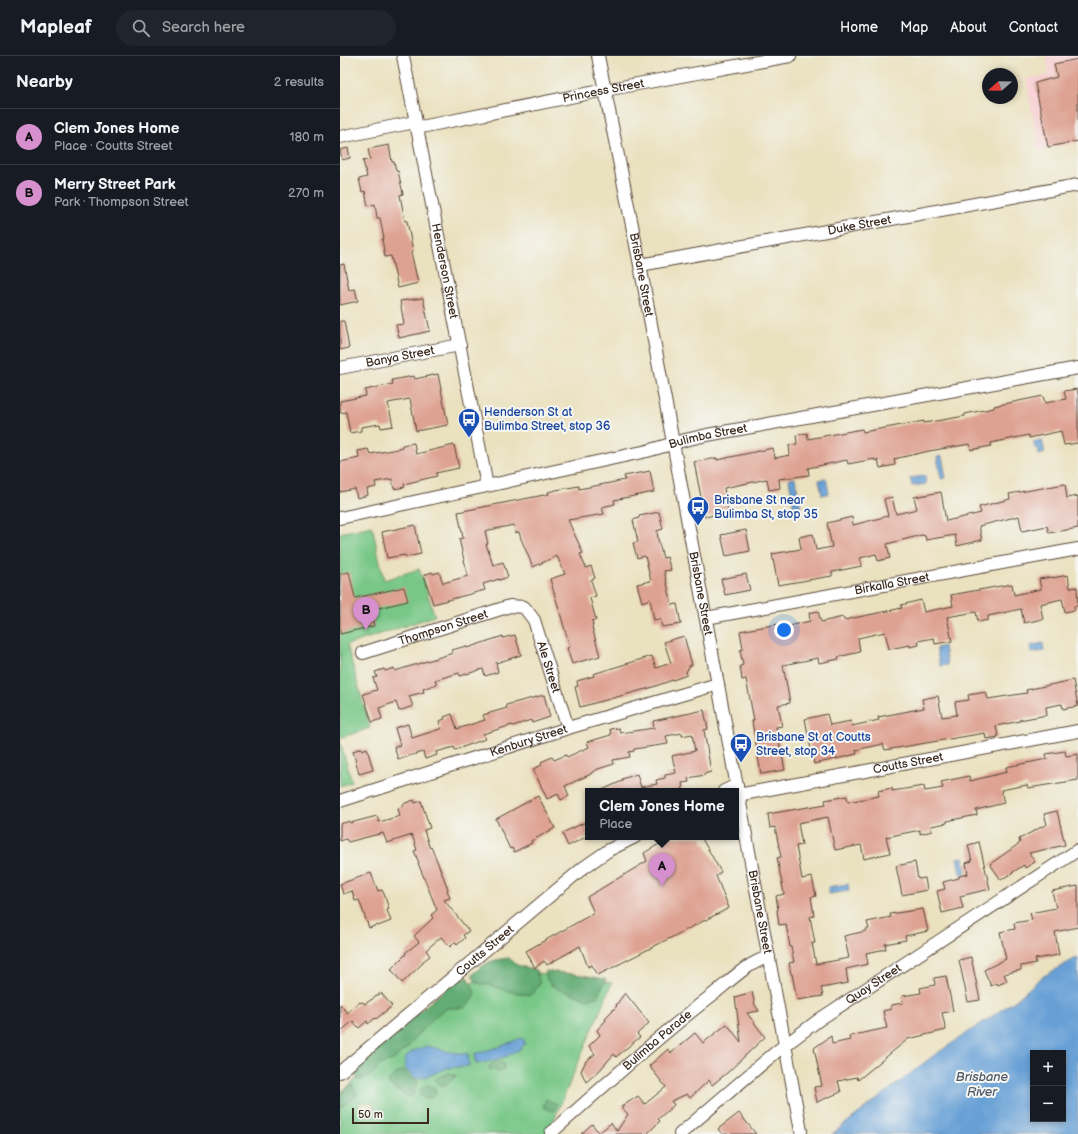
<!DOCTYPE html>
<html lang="en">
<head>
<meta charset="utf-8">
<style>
  body { margin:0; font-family:"Balsamiq Sans",sans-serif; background:#20242c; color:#f1f3f6 }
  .controls { position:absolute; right:12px; bottom:12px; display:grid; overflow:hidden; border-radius:0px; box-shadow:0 2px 6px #0003 }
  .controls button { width:36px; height:36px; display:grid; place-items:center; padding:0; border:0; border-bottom:1px solid #363941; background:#171b24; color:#f1f3f6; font:20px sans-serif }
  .compass { position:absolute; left:642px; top:12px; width:36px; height:36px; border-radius:50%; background:#171b24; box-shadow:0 2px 6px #0003; rotate:250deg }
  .scale { position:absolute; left:12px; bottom:10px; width:77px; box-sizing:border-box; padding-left:4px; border:2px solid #3b2a1e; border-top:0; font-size:11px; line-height:14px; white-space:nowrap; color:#3b2a1e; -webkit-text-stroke:3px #f6f6f2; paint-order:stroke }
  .you { position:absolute; left:444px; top:574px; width:14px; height:14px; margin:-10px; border:3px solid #fff; border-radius:50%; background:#1a73e8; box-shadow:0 0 0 6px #1a73e833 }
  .badge { display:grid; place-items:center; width:26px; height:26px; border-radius:50%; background:#d690ce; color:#111; font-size:13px; font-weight:700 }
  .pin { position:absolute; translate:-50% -33px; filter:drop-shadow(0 1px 2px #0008) }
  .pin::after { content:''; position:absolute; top:21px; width:14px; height:12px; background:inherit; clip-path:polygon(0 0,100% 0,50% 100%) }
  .popup { position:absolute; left:245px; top:732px; width:154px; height:52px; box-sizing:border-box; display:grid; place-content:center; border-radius:0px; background:#171b24; filter:drop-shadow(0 1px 3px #0005); font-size:13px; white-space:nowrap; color:#9ea1a6 }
  .popup b { font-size:15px; color:#f1f3f6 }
  .popup::after { content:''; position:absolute; left:50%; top:100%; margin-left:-8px; border:8px solid transparent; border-top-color:#171b24 }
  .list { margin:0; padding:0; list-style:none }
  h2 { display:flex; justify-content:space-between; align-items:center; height:52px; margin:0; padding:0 16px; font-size:17px }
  h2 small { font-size:13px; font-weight:400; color:#9ea1a6 }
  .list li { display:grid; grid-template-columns:26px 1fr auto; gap:12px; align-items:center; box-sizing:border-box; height:56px; padding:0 16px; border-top:1px solid #363941 }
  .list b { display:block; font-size:15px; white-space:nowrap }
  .list p { margin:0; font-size:13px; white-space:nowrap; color:#9ea1a6 }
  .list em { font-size:13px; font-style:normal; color:#9ea1a6 }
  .icon { flex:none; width:22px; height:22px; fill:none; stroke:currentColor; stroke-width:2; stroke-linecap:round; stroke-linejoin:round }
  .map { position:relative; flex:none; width:738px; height:1078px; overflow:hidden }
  header { display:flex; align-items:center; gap:24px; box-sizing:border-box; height:56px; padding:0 20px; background:#171b24; border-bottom:1px solid #363941 }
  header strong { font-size:19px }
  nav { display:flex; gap:22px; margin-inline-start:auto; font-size:14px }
  .search { width:280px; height:36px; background:#20242c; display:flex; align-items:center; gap:10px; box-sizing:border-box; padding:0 14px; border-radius:22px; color:#9ea1a6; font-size:15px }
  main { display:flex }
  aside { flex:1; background:#171b24 }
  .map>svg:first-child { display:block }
  .built { fill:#f7cfd2 }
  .green { fill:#78c787; stroke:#5a7852 }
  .forest { fill:#62ac74; stroke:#4e6b49 }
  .sand { fill:#eeda9e; stroke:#94825e }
  .water { fill:#68a0d6; stroke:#52657a; fill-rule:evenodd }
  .building { fill:#dea292 }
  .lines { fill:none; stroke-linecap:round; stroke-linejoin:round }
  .street-casing { stroke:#554536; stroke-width:14 }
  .street { stroke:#fff; stroke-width:12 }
  .labels { text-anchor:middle; stroke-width:4; stroke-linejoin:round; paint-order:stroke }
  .street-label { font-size:12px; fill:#3b2a1e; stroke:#f6f6f2 }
  .transit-label { font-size:12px; fill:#164399; stroke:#f6f6f2; text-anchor:start }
  .water-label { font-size:13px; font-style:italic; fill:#4d5968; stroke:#f6f6f2 }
</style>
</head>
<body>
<header>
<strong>Mapleaf</strong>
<div class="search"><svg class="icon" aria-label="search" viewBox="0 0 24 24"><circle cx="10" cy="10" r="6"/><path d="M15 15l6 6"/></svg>Search here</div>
<nav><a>Home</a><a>Map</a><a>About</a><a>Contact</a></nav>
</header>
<main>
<aside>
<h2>Nearby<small>2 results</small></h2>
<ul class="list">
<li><span class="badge">A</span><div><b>Clem Jones Home</b><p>Place · Coutts Street</p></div><em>180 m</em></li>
<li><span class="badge">B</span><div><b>Merry Street Park</b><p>Park · Thompson Street</p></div><em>270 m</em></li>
</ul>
</aside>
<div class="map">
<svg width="738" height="1078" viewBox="0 0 738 1078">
  <rect width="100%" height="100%" fill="#f6f6f2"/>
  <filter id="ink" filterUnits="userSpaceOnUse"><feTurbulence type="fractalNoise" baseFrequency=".025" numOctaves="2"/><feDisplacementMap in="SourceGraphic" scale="8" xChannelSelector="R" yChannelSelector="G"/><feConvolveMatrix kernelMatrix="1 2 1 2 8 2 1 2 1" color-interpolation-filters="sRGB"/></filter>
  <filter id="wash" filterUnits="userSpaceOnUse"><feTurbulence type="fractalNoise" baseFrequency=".012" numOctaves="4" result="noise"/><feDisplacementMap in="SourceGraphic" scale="16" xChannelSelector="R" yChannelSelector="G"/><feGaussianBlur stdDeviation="0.9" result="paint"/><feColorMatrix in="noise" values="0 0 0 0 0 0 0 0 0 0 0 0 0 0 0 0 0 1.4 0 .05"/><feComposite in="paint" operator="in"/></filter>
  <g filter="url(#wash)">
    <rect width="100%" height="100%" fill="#eae1bf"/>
    <path class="built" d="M706,0H738V86L699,94L686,23L709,19Z"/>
    <g class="green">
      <path d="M32,470L44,524L79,513L95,560L7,589L30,672L0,682V477Z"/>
      <path d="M0,685L12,726L0,730Z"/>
      <path d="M151,911L272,927L208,1078H0V1037Z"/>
    </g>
    <g class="forest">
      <path d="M169,902L177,909L196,914L200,927L195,935L190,939L167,935L149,929L141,928L138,927L132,919C145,906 151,904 169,902Z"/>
      <path d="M206,915L241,919L266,923L257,941L248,943L218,933L211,929L207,924L206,920Z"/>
      <path d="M127,921C137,937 138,938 125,952H108L98,958L79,977L67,992L53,1004L40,1009L30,1020L18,1024L13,1015V1010L118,923Z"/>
      <path d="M158,1005L164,1008V1013L160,1016L149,1013V1010L152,1007Z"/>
      <path d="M64,1014L70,1022L78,1024L73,1039L69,1041L52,1031L48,1026C51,1020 58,1017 64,1014Z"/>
      <path d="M109,1017L116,1019C113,1025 106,1029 100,1030L95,1023Z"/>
      <path d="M12,1029L18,1039L0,1051V1038Z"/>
      <path d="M87,1029L95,1032L96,1038L93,1041L86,1043L81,1040L79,1036L82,1032Z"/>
      <path d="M206,1043L217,1048L213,1056L203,1051Z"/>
    </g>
    <path class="sand" d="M21,1046L28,1048L33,1047V1052L27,1061L19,1050Z"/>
    <g class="water">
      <path d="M702,384L705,397L699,399L698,392H695L693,386Z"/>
      <path d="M602,400L606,422L601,423L597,401Z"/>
      <path d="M585,420L586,428L572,430L570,422Z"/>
      <path d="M455,422L461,452L454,453L449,423Z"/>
      <path d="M486,422L489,437L482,439L479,424Z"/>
      <path d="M703,587L704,595L691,597L690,590Z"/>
      <path d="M604,590L607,609L600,610L596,592Z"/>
      <path d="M623,801L626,817L620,818L617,802Z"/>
      <path d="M508,828L509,835L489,838L488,831Z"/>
      <path d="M738,901V1078H492L593,1000L676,944L702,921ZM693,997H723V1063H693Z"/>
      <path d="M181,982L184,984L185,987C180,999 149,1006 136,1008L134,998L159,991Z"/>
      <path d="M88,990L110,996L128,998L129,1010C122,1011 114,1011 108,1012C98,1015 88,1022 78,1022C68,1021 60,1007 68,999C73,994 81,992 88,990Z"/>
    </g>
    <g id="blocks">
      <g class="building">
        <path d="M738,3V85L708,91L695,27L717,21L714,8Z"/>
        <path d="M49,89L52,106H54L56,115H58L63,138L60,139L65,165H67L73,195L71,196L78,227L58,232L51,200L45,201L42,183H44L40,162H37L35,148L28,150L25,135L22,136L19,123L27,121L23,105L30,103L28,93Z"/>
        <path d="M8,92L10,102L2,104L0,94Z"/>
        <path d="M4,208L9,234L15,233L18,245L0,249V209Z"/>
        <path d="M83,242L90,275L59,282L56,269L64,268L60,245Z"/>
        <path d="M0,265H4L9,292L0,294Z"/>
        <path d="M98,318L108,369L76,375L70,343L48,347L53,370L41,372L40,368L21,371V375L10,377L6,356L0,357V345L26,340L25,334L53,328L52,324L74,320L75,323Z"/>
        <path d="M737,333L738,339V387L724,389L721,375L689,382V379L651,387V390L631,394L630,388L589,395L554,403L555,409L540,412L538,404L535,405V403L508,408L507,404L468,412L469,419L439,423L440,432L429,434L427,423L384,432L388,456L365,461L354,406L377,402V404L433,392L435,402L450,399L449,389L457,388L456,379L467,377L468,383L522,373L523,376L584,365V367L625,360V358L654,352V350L703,340L705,347L726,343L724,335Z"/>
        <path d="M74,387L76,398L114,389L119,412L96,417L97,420L64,428L65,431L54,433L52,423L35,426L36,431L27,433L28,439L17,442L15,433L0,436V406L19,402L18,395L28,393L30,398L58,393V392L62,391V389Z"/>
        <path d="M310,415L314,436L274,444L275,448L262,451L264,458L228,464L243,497L240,498L246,512L251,510L255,522L251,524L256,540L250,542L256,564L252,565L253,570L252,571L260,600L232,608L227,592L230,591L210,523L225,518L217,500L193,511L181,483L179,476L175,477L174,469L145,475L148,488H146L153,509L163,506L168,521L159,524V523L143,528L145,534L93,548L84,519L92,516L93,518L99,516L103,527L128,520L119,483L123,482L118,456L209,438L208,436L216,434L239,430V433L280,425L285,424L284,420Z"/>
        <path d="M725,428L727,442L738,440V472L709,477L707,470L682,475L679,460L639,470L642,484L617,490L615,479L586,484L585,480L582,479L547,488L550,502L538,505L536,498L520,502L522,510L492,516V520L438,529L432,498L461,493L459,481L473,478L476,494L492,491L487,467L512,461L513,469L548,460L544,443L552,441L556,458L577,453L574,441L601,436L606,465L641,457L639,451L670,443L669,438Z"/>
        <path d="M319,456L323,473L317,475L318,483L323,502L327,501L331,514L324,515L332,549L337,548L341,568L322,571L320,563L314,564L310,543L302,546L297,528L311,525L305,500L297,502L293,487L298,486L293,464L299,462V460Z"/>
        <path d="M75,469L81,498L66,501L65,499L47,502L42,476Z"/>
        <path d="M406,474L410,495L386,500L381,479Z"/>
        <path d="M9,516L15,542L64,531L68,545L30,554L34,570L0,578V518Z"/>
        <path d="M406,518L410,534L385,539L381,523Z"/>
        <path d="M728,519L730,532L737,531L738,550H734L735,554L725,556L722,543L700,548L703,563L684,567L681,553L648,560V564L638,566L636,556L607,561L612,585L595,588L594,582L578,585L579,589L570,591V589L549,593L545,576L518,582L520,596L498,601L499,603L479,607L478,602L443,609L450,647L438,649L442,670L436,671L445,714L421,718L412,665L414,664L406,623L402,624L400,610L403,609L400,594L403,593L400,575L444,567L445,571L470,565L469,557L478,555L481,566L503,561L504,564L562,552L561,549L581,544L584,556L613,550L611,539L672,528L674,539L701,533L699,523L713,521V522Z"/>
        <path d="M175,579L181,599L156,607L158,616L145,620L143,613L120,620L119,617L95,624L97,628L83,633L84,636L69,640L73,650L59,655L56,646L39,652L42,663L32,666L23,638L37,634L33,622L37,621L35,616L44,613L45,615L54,612L55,615L113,597L112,594L126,590L127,592L163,580V582Z"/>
        <path d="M344,580L352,609H350L346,616L347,619L310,632L240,651L235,631L238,630L237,625L254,620L253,618L312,600L316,612L331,607L324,586Z"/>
        <path d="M733,624L738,650L723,653L722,648L706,651L707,659L679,664L680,665L656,670L658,681L646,683L645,677L545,694L543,688L516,694L517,698L474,708L465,663L487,658L490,669L511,665L512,670L539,664L538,661L584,652L582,643L598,640L602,661L617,659L615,646L629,644L628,639L646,636L648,643L687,637L686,634Z"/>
        <path d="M204,639L210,661L192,667L191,664L173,670L172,669L143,678L145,683L115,694L114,691L96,696L97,699L85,703L83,696L58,703L54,691L60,689L55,672L68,668L72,682L100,673L101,672L99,665L105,663L104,661L112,658L117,673L145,664L143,659L167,652L166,649Z"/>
        <path d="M364,654L368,673L364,674L371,716L364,718L365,719L348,722L349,726L342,727L343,734L260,735L282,725V723L297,718L301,732V731L317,728L316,724L325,722V719L336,717L332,700L355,695L352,678L342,680V677L326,680L328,688L294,693V695L289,696L290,701L273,704L274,708L258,713L251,717V718L225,730L229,740L221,744L218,738L207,743L193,713L202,709L201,706L212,701L214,704L226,699L227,701L249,691L247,686L271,679L270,673L279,672L280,677L314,672L313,665Z"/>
        <path d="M22,692V694L27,692L33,714L19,718L13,695Z"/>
        <path d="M725,695L726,700L738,698V724L688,732L687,729L661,734L664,747L636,754L637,759L607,765V767L591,770L592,775L580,778V774L546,781L550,797L524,803L521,789L495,794L488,761L458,767L462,789L456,790L462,823L472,821L476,840L471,841L474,860L470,861L475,887H472L476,908L509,902L504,880L526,875V873H529L527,866L551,861L550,858L583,853L588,875L565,880L566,884L545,888L546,893L526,897L528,908L506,913L508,927L481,932L483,940L457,944L452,918H451L449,907L454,906L451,891H450L446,868L439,869L437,854H438L436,840L444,838L437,802L441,801L435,771L430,772L428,758L486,748L485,744L507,740L508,746L539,740L538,735L552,732V735L584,730L585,735L603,732L601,726L629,720L630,725L667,716L666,711L707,703L706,698Z"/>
        <path d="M198,740L215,772L191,785L192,787L174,796L172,792L170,793L156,763Z"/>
        <path d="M74,744L75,747L81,745L90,772L84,774L89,790L90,792L91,791L95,800L108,833L107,834L110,842L104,844L129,875L123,879L125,882L117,889L115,886L110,891L101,881L86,894L90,900L82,906L83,907L62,927L51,913L66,898L65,897L79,886L74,880L93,862L91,859L97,854L78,807H79L74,795L77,794L72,779L47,787L43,777L8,786L6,783L0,785V768L10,765V767L37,760L39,766L60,760L58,752L64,750L63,748Z"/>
        <path d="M717,755L725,789L689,797L695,806L685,812L684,809L661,824L650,808L680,787L679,783L707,768L704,758Z"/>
        <path d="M248,765V780L228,790L222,777Z"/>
        <path d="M331,781H361L381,816L376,820L389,852L258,919L252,909L248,911L240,890L207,909L204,905L195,912L186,895L254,857L247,841L307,805L304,797Z"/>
        <path d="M639,786L650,833L620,840L623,852L602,857L597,835L605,833L603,826L619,822V820L628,818L626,807L632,805L628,789Z"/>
        <path d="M575,806L578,823L585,822L587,834L562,839L556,810Z"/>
        <path d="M31,817L38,835L42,834L44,838L49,853L47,854L51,865L38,870L37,869L29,872L19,844L15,845L12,835L3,838L0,828Z"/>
        <path d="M738,830V871L715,876L719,899L695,903L696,907L681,910V914L664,918L667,925L658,929L657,927L651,930L644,914L666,903L660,876L675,873L674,867L692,864L690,857L716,852L712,835Z"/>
        <path d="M631,901L640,944L628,946L619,904Z"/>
        <path d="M606,920L613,955L602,957L606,974L568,983L518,1024L517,1021L498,1025L501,1036L477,1046L474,1031L482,1030L474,992L491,980L492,988L510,984L509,980L547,972L543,955L551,953V949L563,947L562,940L581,937L580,932L595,929L594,922Z"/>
        <path d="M412,936L415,949L419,955L407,957L425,981L387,1017L372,1029L369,1024L350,1042L347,1038L331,1045L334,1049L318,1063L320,1065L307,1078H241L252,1068L259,1077L271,1067L277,1075L288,1058L281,1051L298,1040L305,1048L326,1031L309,1010L328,993L331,997L355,977L363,987L387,968L401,986L395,941Z"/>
        <path d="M41,937L52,950L36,963L35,962L28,968L27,965L19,972L13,965L0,976V948L7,957L20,946L21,947L23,946L25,948Z"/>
        <path d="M285,937L309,967L297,978L300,981L276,1001L274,998L259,1015L246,1026L241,1015L246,1005L255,998L249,990L260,979L257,974L266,964L265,962L277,950L276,949Z"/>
        <path d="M399,1057L416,1078H382L378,1073Z"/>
      </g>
    </g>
  </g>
  <g filter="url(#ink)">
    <use href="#blocks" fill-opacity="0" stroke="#554536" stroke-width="1"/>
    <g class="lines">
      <g class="street-casing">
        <g id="street">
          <path id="s1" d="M63,0L147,430"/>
          <path id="s2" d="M258,0L300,209L461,1075"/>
          <path id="s3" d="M76,72L265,34L450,0"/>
          <path d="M0,81L75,66"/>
          <path id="s4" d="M300,209L738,129"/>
          <path id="s5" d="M0,312L120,289"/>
          <path id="s6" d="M0,462L307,395L345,384L367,379L738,312"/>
          <path id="s7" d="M366,562L738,493"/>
          <path id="s8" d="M23,597L170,550L184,551L194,564L228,672"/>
          <path d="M384,735L397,729"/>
          <path id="s9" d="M398,739L738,675"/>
          <path id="s10" d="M0,745L228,672L378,628"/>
          <path id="s11" d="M0,1016L243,812L269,794L295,781"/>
          <path id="s12" d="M211,1077C265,1029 319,980 376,936C392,923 409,906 429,901"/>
          <path id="s13" d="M340,1078L436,996L480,963L738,794"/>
        </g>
      </g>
      <use href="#street" class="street"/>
    </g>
  </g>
  <defs>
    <g id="bus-pin" transform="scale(1.15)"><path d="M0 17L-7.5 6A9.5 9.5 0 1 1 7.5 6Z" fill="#1a4fb4" stroke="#f6f6f2"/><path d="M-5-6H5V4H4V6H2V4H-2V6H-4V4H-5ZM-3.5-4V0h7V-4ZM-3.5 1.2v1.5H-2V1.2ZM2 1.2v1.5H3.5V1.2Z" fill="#fff"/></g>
  </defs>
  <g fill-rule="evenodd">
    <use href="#bus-pin" x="129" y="363"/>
    <use href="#bus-pin" x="358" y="451"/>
    <use href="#bus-pin" x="401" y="688"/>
  </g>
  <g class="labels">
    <g class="street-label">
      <text dy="4" stroke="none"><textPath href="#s3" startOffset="191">Princess Street</textPath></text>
      <text dy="4" stroke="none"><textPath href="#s4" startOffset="223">Duke Street</textPath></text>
      <text dy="4" stroke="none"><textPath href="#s1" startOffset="219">Henderson Street</textPath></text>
      <text dy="4" stroke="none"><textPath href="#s2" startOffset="223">Brisbane Street</textPath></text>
      <text dy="4" stroke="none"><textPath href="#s5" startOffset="61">Banya Street</textPath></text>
      <text dy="4" stroke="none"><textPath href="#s6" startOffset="377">Bulimba Street</textPath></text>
      <text dy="4" stroke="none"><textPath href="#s7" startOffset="189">Birkalla Street</textPath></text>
      <text dy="4" stroke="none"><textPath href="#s2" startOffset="547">Brisbane Street</textPath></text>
      <text dy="4" stroke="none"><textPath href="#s8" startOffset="84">Thompson Street</textPath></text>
      <text dy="4" stroke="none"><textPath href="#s8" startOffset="234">Ale Street</textPath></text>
      <text dy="4" stroke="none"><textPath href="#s10" startOffset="198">Kenbury Street</textPath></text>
      <text dy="4" stroke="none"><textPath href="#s9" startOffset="173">Coutts Street</textPath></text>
      <text dy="4" stroke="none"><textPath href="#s2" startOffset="871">Brisbane Street</textPath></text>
      <text dy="4" stroke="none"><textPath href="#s11" startOffset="189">Coutts Street</textPath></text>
      <text dy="4" stroke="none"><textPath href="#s13" startOffset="245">Quay Street</textPath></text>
      <text dy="4" stroke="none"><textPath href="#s12" startOffset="141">Bulimba Parade</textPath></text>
    </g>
    <g class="transit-label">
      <text x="144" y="360">Henderson St at<tspan x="144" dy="14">Bulimba Street, stop 36</tspan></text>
      <text x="374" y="448">Brisbane St near<tspan x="374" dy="14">Bulimba St, stop 35</tspan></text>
      <text x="416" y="685">Brisbane St at Coutts<tspan x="416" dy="14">Street, stop 34</tspan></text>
    </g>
    <g class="water-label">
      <text x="642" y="1025">Brisbane<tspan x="642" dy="15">River</tspan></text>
    </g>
  </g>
</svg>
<div class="controls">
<button>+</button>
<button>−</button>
</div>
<svg class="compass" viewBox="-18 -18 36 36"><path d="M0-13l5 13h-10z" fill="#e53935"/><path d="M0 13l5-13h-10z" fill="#9ea1a6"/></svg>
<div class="scale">50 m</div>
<div class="you"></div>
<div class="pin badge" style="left:322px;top:830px">A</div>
<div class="popup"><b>Clem Jones Home</b>Place</div>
<div class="pin badge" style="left:26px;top:574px">B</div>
</div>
</main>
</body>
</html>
